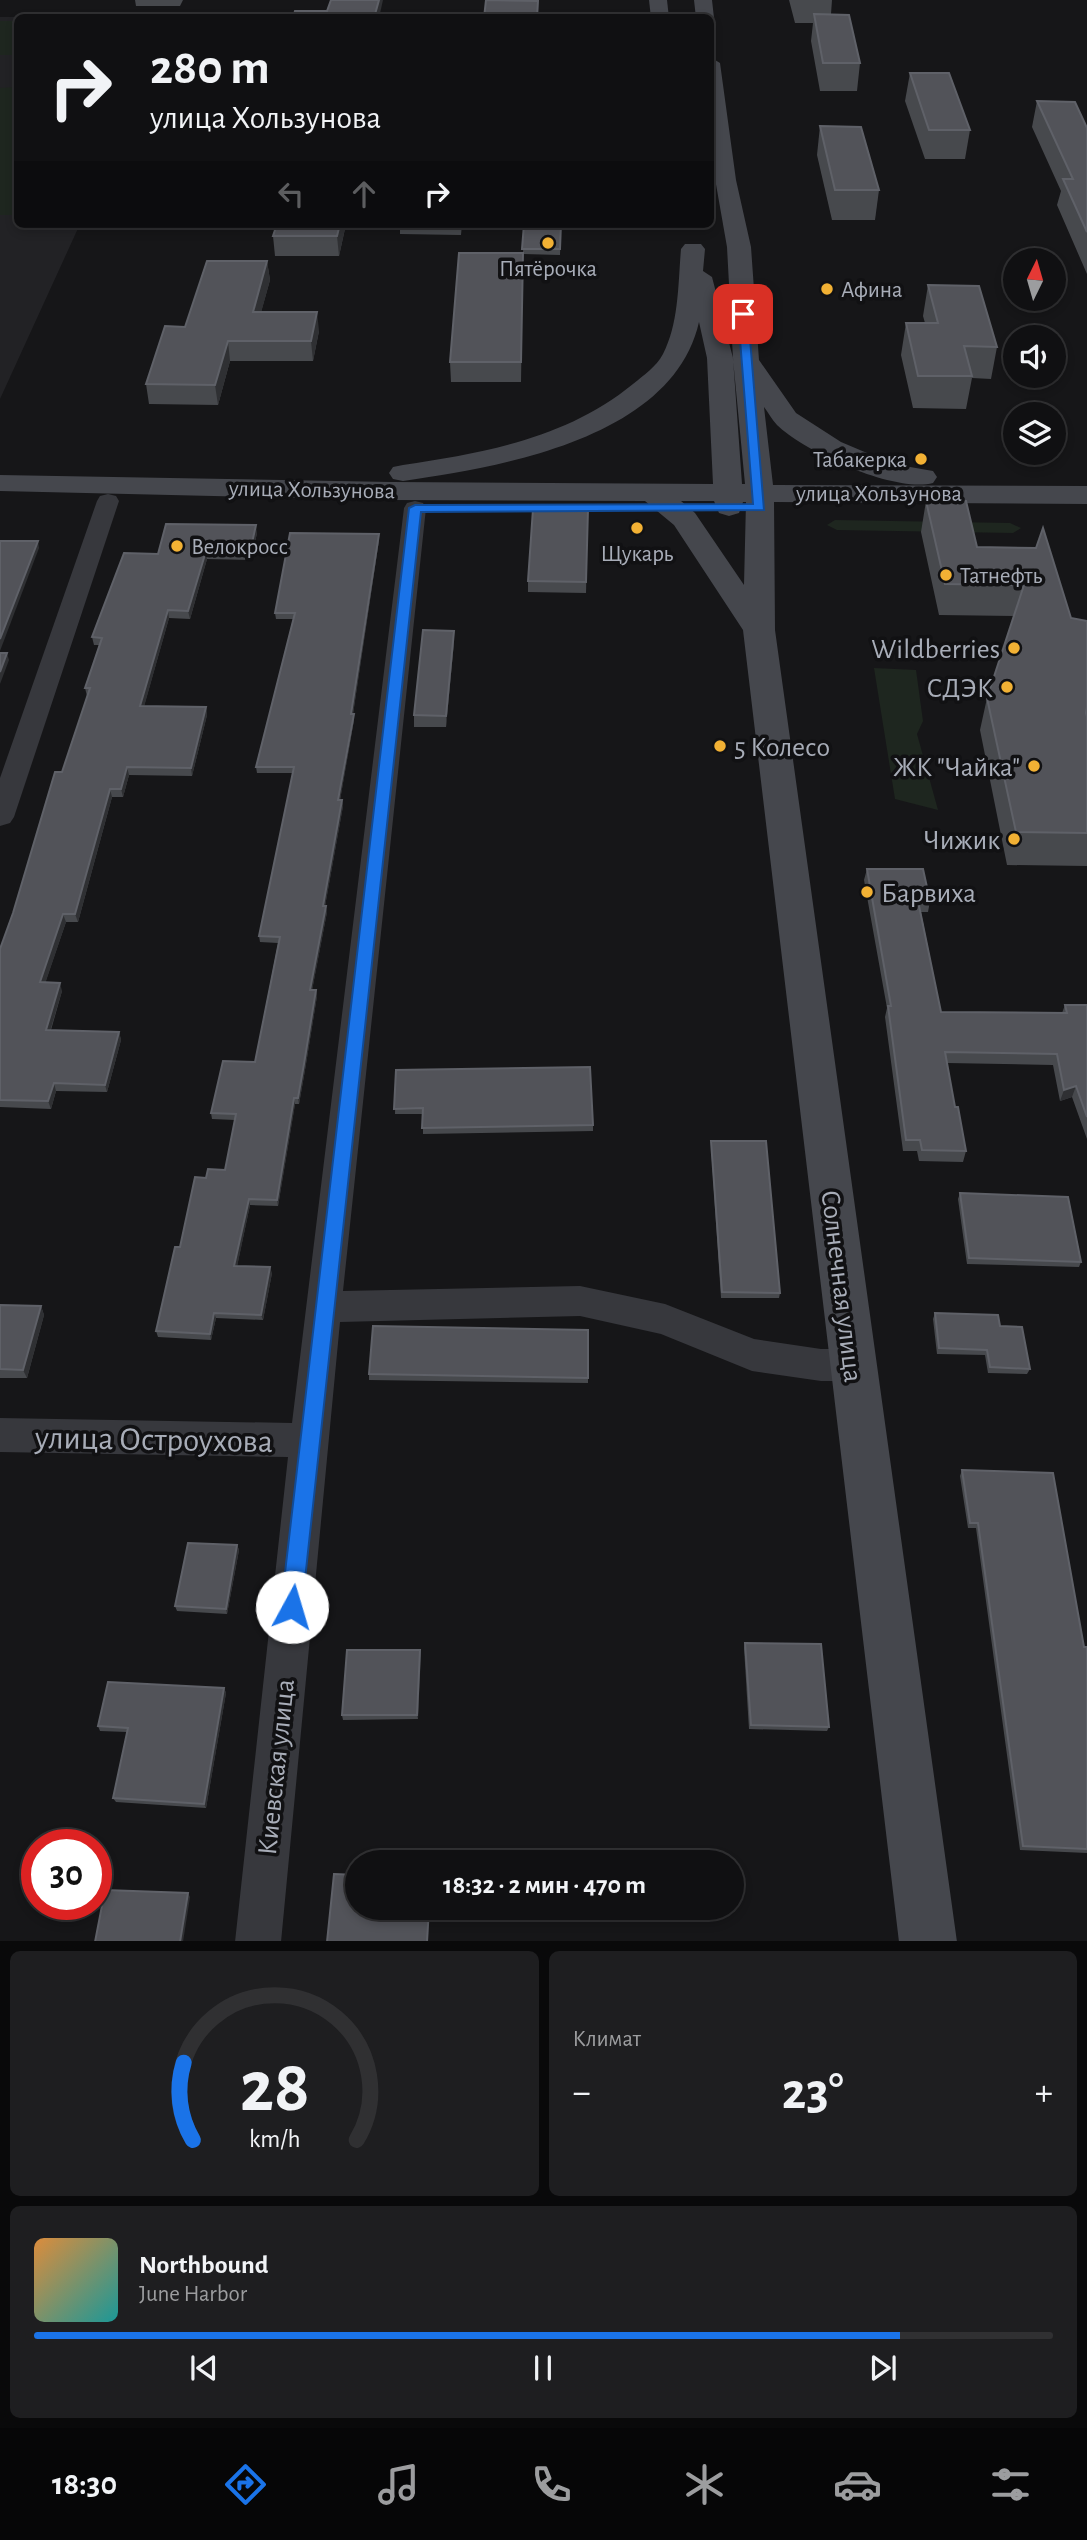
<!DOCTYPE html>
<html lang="ru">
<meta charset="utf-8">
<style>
:root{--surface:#101012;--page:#1e1e20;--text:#f1f3f6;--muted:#9c9d9f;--line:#303032;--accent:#1a73e8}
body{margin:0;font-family:"Alegreya Sans",sans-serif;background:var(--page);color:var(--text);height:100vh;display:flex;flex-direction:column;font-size:26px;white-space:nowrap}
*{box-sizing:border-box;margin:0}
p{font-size:23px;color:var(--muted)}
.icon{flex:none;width:38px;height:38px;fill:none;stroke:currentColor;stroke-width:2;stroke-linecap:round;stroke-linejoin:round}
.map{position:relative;height:1941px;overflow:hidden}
.panel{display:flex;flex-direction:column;gap:10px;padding:10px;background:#09090a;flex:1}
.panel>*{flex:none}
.guide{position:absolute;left:14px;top:14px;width:700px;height:214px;border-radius:10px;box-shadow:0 4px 10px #0003,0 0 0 2px var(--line);background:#101012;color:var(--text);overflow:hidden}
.needle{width:46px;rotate:5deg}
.buttons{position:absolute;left:1003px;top:248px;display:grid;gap:14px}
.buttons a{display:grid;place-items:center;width:63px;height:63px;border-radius:50%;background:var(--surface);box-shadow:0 4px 10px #0003,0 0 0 2px var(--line);font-size:35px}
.speed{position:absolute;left:21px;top:1829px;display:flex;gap:14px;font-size:35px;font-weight:700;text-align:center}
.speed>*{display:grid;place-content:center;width:91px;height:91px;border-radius:50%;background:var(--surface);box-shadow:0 4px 10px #0003,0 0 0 2px var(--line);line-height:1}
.speed .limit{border:10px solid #d22;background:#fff;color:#111}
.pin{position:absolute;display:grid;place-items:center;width:60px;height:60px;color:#fff;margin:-30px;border-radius:14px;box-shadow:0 4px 10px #0006}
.me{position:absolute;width:77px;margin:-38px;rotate:6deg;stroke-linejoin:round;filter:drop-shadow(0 0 5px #0008)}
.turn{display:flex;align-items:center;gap:24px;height:147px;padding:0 21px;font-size:32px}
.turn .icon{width:91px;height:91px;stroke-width:2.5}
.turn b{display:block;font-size:49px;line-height:60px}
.lanes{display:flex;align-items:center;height:66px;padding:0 21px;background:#0003;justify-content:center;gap:35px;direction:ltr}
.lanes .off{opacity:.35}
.big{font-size:52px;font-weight:700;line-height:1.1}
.panel .tile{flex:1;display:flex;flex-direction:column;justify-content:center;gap:10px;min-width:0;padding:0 24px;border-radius:10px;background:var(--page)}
.panel .dial{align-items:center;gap:0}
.dial svg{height:182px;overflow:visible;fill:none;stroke:var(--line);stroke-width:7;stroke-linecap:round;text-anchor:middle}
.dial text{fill:var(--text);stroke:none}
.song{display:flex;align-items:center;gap:21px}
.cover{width:84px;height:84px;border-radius:10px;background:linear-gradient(135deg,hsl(30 70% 55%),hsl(180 70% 35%))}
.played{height:7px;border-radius:4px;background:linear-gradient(90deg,var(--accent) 85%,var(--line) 85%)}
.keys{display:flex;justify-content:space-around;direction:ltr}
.heat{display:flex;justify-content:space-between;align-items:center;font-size:38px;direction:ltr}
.panel .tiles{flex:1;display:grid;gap:10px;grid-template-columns:1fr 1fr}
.tile:last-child{grid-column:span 2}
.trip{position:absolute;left:345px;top:1850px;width:399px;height:70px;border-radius:35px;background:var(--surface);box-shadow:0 4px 10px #0003,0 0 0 2px var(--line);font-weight:700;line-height:70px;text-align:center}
.menu{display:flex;height:112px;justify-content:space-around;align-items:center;background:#060607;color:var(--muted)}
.menu .icon{width:49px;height:49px}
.menu .active{color:var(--accent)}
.menu b{font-size:32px;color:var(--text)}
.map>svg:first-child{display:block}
</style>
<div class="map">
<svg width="1087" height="1942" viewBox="0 0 1087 1942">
<rect width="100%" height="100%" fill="#161618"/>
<path fill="#222225" d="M0 17H161L18 18V224H80L0 399Z"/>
<g fill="#1e261f">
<rect x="0" y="21" width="17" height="34"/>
<path d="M17 87V215H0V88Z"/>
<path d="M835 520 1010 523 1021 528 1013 533 837 530 827 525Z"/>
<path d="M874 668 916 670 923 721 917 734 938 810 895 799Z"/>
</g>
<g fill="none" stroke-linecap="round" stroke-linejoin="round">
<g fill="#37383d" fill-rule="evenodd">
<path d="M108 494 116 496 119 501 14 817 10 823 0 826V778L97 501 100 496Z"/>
<path d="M415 501 423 503 426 508 343 1291 580 1286 665 1304 754 1339 821 1349H853L866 1354 871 1365 866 1376 853 1381H821L752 1371 661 1334 580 1316 340 1322 281 1942H235L288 1457 0 1452V1418L292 1423 404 508 407 503Z"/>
</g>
<g fill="#45474d" fill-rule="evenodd">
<path d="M649 0H667L669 18H651Z"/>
<path d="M694 0H712L714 18 712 22 710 18H696Z"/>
<path d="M710 57 720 63 736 180 751 247 759 360 796 413 841 442 893 464 933 471 937 477 933 483C894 493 805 452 777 425 772 420 768 412 764 407L773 485 1087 486V504L774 502 775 630 957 1942H899L743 630 674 525 645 501 391 500 0 491V475L391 482 713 484 707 358 699 322C673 438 502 467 403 481L393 479 389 473 393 467 403 465C485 453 567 438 633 384 644 375 656 367 663 354 679 323 678 284 681 249L685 244H701L705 249 703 271 712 277 733 358 742 484H745L733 359 727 247 710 150ZM681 501H714L719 513 729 516 739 513 743 502H746L744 585 695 513Z"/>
</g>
</g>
<g fill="#47494d">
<path d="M135 0H183L180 6H136Z"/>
<path d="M789 0H832L831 14 860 63 857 91H820L811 41 813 23H795Z"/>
<path d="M910 73 970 130 965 159H925L905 101Z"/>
<path d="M1037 101 1087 128V274L1057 205 1061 191 1032 127Z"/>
<path d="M820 126 879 190 875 220H832L817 155Z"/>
<path d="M346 224 339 256H275L273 236Z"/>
<path d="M400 224H462L461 235 400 234Z"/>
<path d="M524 224H561L560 255 523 254 521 382H451L450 362 523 253Z"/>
<path d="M267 261 270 280 261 312 319 331 313 361H230L218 405 149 404 146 384 185 327Z"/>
<path d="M928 285 997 347 991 379 972 378 966 409 913 408 901 355 906 323H925L923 316Z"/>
<path d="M926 501 977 547 1036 548 1087 717V866L1007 865 980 730 987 698 1014 616 939 615 921 532Z"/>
<path d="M588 509 586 593 528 592V581Z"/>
<path d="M257 533 251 560 207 559 190 619 169 618 144 706 206 707 207 715 192 776 129 775 123 797H112L78 922H66L45 983 62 991 51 1030 119 1032 121 1040 107 1092 56 1091 51 1109 0 1107V949L62 772 87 696 85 688 99 645H94L92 637 158 554Z"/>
<path d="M379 540 353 714 354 720 340 800H342L343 806 325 906 327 912 312 990H316L317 996 305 1070 299 1104H295L278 1206 250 1205 237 1266 272 1273 263 1320 216 1318 211 1340 158 1337 156 1331 180 1247 206 1178 225 1170 235 1120 212 1119 211 1113 255 1062 278 943 260 942 259 936 293 773H257L256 767 293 619H276L275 613Z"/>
<path d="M454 642 446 727H414V715Z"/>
<path d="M867 869 930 901 928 912H921L941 1012 1062 1013 1065 1005H1087V1139L1072 1097 1060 1101 1053 1065 947 1063 955 1107 966 1151 963 1162 919 1161 917 1151H903L885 1017 887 1008 864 880Z"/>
<path d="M396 1070 593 1125V1131L423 1134V1114H395Z"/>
<path d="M711 1141 780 1293 779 1298H721L711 1147Z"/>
<path d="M960 1193 1081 1262 1079 1267 967 1264 958 1199Z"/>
<path d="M0 1305 41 1306 44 1315 27 1378H0Z"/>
<path d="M935 1313 1000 1326 1030 1369 1027 1374 988 1373 985 1355 937 1354 933 1319Z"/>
<path d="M369 1374 588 1378V1383L369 1380Z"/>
<path d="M962 1470 1084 1647H1087V1853L1020 1850 976 1528H968L960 1476Z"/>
<path d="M237 1545 239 1550 227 1614 177 1611 175 1606Z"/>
<path d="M745 1643 829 1727 827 1731 749 1729 744 1648Z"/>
<path d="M420 1650 418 1719 343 1720 342 1715Z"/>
<path d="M224 1688 226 1693 206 1808 116 1802 113 1798 127 1732 100 1731 98 1726Z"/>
</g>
<g fill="#2f3033">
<path d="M379 0H383L379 18H374Z"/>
<path d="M340 224H346L339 256 337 236Z"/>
<path d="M267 261 270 280 256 331 253 312Z"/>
<path d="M317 312 319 331 313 361 311 341Z"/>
<path d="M228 341 230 361 218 405 215 385Z"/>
<path d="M256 525 257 533 251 560 250 552Z"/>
<path d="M379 534V540L352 720 351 714Z"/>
<path d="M38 541 39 548 0 651V639Z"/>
<path d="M206 551 207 559 190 619 188 611Z"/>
<path d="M168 610 169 618 142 714 140 706Z"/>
<path d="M454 631V642L446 727V716Z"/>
<path d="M7 653 9 660 0 684V672Z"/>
<path d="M206 707 207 715 192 776 191 768Z"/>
<path d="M354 714V720L339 806 338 800Z"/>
<path d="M127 767 129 775 123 797 121 789Z"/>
<path d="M110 789 112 797 78 922 75 914Z"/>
<path d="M342 800 343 806 324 912 323 906Z"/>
<path d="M326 906 327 912 311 996 310 990Z"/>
<path d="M63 914 66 922 43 990 40 982Z"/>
<path d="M60 983 62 991 48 1038 46 1030Z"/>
<path d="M316 990 317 996 305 1070 299 1104 298 1098Z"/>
<path d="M119 1032 121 1040 107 1092 105 1085Z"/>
<path d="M54 1083 56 1091 51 1109 48 1101Z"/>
<path d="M1076 1086 1072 1097 1060 1101 1064 1090Z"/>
<path d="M294 1098 295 1104 278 1206 277 1200Z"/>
<path d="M249 1199 250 1205 236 1272 234 1266Z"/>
<path d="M270 1267 272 1273 263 1320 261 1315Z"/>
<path d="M41 1306 44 1315 27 1378 23 1370Z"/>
<path d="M214 1313 216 1318 211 1340 210 1334Z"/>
<path d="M237 1545 239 1550 227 1614 226 1609Z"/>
<path d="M420 1650 421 1654 418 1719 417 1715Z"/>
<path d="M224 1688 226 1693 206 1808 204 1804Z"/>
<path d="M188 1893 190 1897 183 1942H180Z"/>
</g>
<g fill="#525359" stroke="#5f6168" stroke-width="2">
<path d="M331 0H379L374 18H293L295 11H327Z"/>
<path d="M486 0 538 1 537 18H484Z"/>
<path d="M814 14 849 15 860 63H823Z"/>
<path d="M910 73H949L970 130H929Z"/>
<path d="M1037 101 1075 102 1087 128V232L1063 179H1073Z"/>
<path d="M820 126 861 127 879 190H835Z"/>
<path d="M277 224H340L337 236H273Z"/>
<path d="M524 224H561L560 249H522Z"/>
<path d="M459 253H523L521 362H450Z"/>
<path d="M207 261H267L253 312H317L311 341H228L215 385 146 384 165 326 185 327Z"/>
<path d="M928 285 979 286 997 347 964 346 972 376H918L906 323H938Z"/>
<path d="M926 501H966L977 547 1036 548 1043 528 1071 618 1087 621V707L1086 713 1087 717V833L1016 832 987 698 1024 585 945 584Z"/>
<path d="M533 509H588L586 582 528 581Z"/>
<path d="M166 524 256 525 250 552 206 551 188 611 168 610 140 706 206 707 191 768 127 767 121 789H110L75 914H63L40 982 60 983 46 1030 119 1032 105 1085 54 1083 48 1101 0 1100V949L13 913 55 772H62L90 688H85L102 638 92 637 124 553 158 554Z"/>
<path d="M290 533 379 534 351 714H354L338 800H342L323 906H326L310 990H316L304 1064 298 1098H294L277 1200 249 1199 234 1266 270 1267 261 1315 214 1313 210 1334 156 1331 175 1247H180L195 1177 206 1178 208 1169 225 1170 236 1114 211 1113 223 1061 255 1062 280 937 259 936 294 767H256L295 613H275Z"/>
<path d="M0 541H38L0 639Z"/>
<path d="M423 630 454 631 446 716 414 715Z"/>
<path d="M0 653H7L0 672Z"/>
<path d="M867 869H923L930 901H918L941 1012 1067 1013 1065 1005H1087V1117L1076 1086 1064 1090 1057 1054 945 1052 955 1107H958L966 1151 922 1150 920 1140H906L888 1006H891Z"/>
<path d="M590 1067 593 1125 422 1128 423 1108 394 1109 396 1070Z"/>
<path d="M711 1141H766L780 1293 722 1292Z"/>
<path d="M960 1193 1068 1197 1081 1262 969 1258Z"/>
<path d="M0 1305 41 1306 23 1370 0 1369Z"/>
<path d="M935 1313 998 1315 1000 1326 1022 1327 1030 1369 990 1367 987 1350 939 1348Z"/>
<path d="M373 1326 588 1330V1378L369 1374Z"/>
<path d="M962 1470 1053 1473 1084 1647H1087V1849L1023 1846 978 1523H970Z"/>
<path d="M188 1543 237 1545 226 1609 175 1606Z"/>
<path d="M745 1643 821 1644 829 1727 751 1725Z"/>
<path d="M347 1650H420L417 1715H342Z"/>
<path d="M108 1682 224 1688 204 1804 113 1798 128 1728 98 1726Z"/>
<path d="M334 1874 357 1875V1908H429L427 1942H327Z"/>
<path d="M105 1890 188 1893 180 1942H95Z"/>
</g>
<path fill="#1a73e8" stroke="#114b97" stroke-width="2" d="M743 311 748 314 764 510 421 512 302 1607 299 1615 292 1618 284 1615 281 1607 409 508 415 505 753 504 738 314Z"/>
<g fill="#f2b134" stroke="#111113" stroke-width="2.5">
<circle cx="548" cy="243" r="7"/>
<circle cx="827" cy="289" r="7"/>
<circle cx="921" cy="459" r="7"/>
<circle cx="637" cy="528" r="7"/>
<circle cx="177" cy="546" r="7"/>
<circle cx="946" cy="575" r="7"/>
<circle cx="1014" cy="648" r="7"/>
<circle cx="1007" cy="687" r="7"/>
<circle cx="720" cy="746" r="7"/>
<circle cx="1034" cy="766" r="7"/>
<circle cx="1014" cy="839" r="7"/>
<circle cx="867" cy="892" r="7"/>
</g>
<g text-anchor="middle" stroke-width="7" stroke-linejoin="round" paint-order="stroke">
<g font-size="23" fill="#a8adb8" stroke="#111113" text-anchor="start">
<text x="548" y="276" text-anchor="middle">Пятёрочка</text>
<text x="841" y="297">Афина</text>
<text x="907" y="467" text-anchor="end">Табакерка</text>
<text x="191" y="554">Велокросс</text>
<text x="637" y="561" text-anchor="middle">Щукарь</text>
<text x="960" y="583">Татнефть</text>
</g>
<g font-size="23" fill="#a8adb8" stroke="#111113">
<text transform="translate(312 489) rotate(1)" y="8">улица Хользунова</text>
<text x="879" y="501">улица Хользунова</text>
</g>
<g font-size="28" fill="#a8adb8" stroke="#111113" text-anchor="end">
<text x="1000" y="658">Wildberries</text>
<text x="993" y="697">СДЭК</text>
<text x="734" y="756" text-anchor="start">5 Колесо</text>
<text x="1020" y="776">ЖК "Чайка"</text>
<text x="1000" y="849">Чижик</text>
<text x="881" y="902" text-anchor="start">Барвиха</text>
</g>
<g font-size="28" fill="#a8adb8" stroke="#111113">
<text transform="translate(843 1286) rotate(83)" y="10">Солнечная улица</text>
<text transform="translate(275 1767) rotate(-84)" y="10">Киевская улица</text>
</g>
<g font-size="33" fill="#a8adb8" stroke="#111113">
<text transform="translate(154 1438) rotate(1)" y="12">улица Остроухова</text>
</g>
</g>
</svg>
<div class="buttons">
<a><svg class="needle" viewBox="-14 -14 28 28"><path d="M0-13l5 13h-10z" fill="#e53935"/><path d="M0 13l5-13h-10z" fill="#9c9d9f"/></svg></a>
<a><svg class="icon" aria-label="sound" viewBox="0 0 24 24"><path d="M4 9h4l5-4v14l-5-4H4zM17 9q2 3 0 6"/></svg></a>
<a><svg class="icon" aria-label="layers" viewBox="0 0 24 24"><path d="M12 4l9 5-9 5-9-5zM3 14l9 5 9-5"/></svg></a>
</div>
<div class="speed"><div class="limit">30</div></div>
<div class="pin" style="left:743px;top:314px;background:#d93025"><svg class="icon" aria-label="arrive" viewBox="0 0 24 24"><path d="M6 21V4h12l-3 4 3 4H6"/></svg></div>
<svg class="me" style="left:292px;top:1607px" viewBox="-20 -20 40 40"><circle r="19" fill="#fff"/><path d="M0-13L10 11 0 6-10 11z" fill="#1a73e8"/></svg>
<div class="trip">18:32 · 2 мин · 470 m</div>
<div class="guide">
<div class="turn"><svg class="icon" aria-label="right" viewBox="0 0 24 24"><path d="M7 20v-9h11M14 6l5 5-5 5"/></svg><div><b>280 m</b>улица Хользунова</div></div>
<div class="lanes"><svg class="icon off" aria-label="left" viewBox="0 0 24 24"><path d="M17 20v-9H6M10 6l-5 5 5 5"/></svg><svg class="icon off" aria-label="ahead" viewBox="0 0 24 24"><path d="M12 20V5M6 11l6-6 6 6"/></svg><svg class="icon" aria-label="right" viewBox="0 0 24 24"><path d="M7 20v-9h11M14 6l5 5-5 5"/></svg></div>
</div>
</div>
<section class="panel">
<div class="tiles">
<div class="tile dial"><svg viewBox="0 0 100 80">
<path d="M14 69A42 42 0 1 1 86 69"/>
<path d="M14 69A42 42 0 0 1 10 35" stroke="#1a73e8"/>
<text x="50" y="56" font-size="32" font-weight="700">28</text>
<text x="50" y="72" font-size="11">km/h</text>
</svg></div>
<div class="tile"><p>Климат</p>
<div class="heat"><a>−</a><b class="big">23°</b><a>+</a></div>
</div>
<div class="tile">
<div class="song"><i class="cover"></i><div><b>Northbound</b><p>June Harbor</p></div></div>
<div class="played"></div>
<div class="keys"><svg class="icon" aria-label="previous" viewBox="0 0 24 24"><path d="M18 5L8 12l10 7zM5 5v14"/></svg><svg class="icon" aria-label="pause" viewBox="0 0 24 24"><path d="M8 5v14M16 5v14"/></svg><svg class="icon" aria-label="next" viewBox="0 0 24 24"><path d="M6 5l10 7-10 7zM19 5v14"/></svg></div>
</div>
</div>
</section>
<nav class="menu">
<b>18:30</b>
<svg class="icon active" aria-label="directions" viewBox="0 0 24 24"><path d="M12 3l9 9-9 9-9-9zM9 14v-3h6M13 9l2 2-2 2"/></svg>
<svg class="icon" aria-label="music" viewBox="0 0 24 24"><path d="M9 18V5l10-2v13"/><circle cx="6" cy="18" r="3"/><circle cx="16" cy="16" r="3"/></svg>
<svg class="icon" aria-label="phone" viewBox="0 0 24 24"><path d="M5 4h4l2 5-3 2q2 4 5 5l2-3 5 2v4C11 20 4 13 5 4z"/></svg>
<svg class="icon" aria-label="climate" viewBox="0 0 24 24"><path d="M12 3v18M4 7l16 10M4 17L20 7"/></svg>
<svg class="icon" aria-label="car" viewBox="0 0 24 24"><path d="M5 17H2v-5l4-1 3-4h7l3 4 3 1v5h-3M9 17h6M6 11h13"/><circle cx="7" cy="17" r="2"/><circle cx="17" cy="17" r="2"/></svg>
<svg class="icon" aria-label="filters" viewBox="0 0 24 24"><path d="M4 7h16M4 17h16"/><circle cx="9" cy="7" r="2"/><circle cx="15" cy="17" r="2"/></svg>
</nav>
